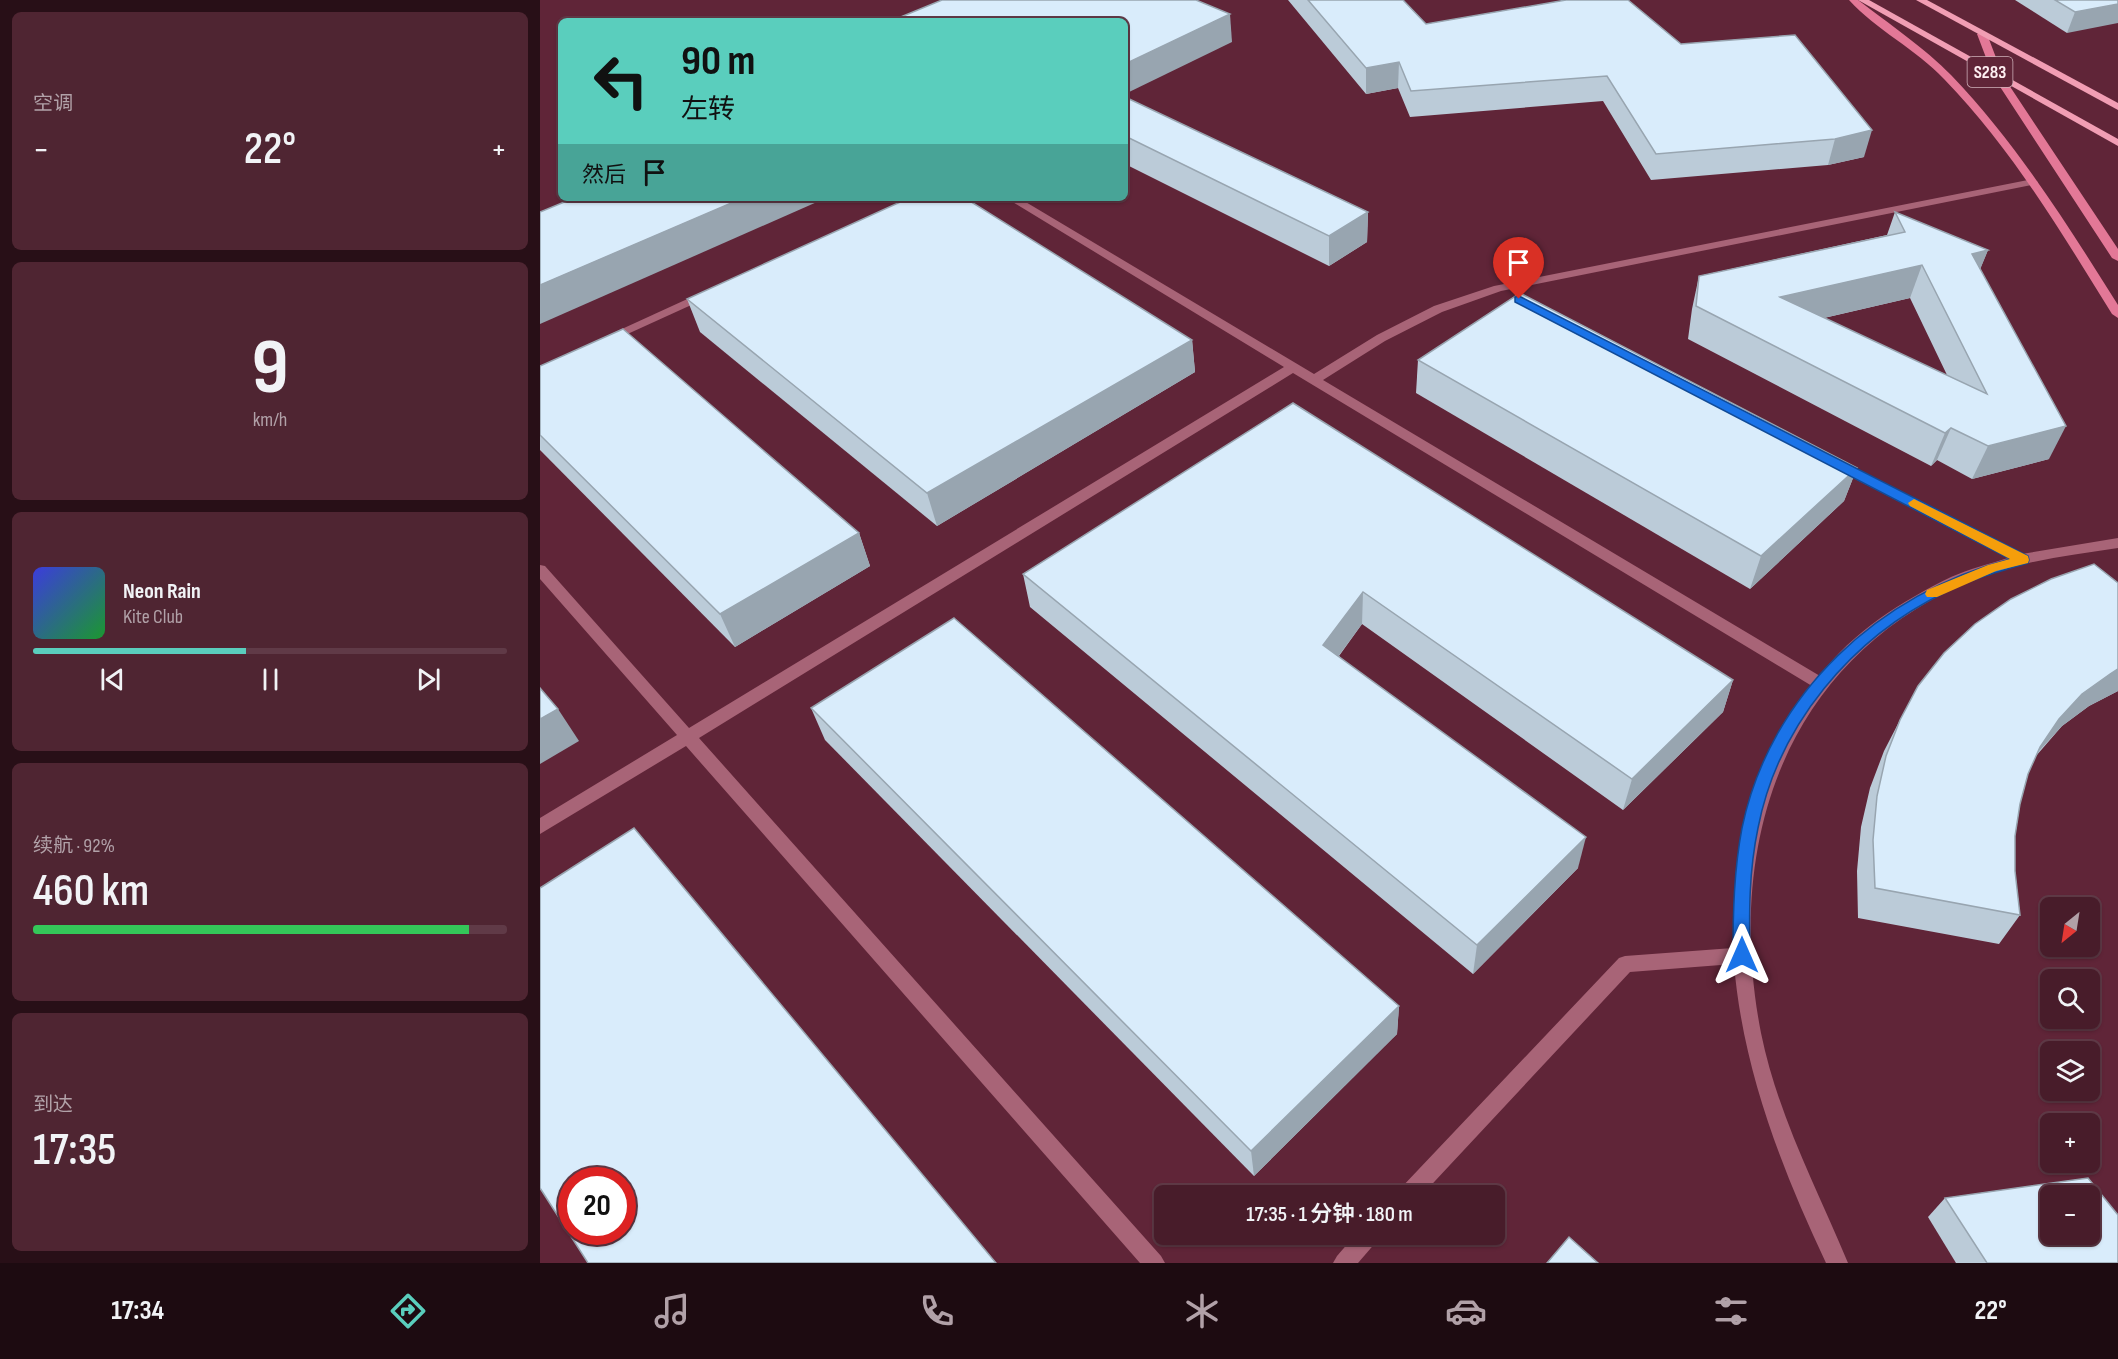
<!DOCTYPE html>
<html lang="zh">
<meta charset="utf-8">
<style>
:root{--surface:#481c2a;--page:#4f2532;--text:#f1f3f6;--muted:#b1a1a8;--line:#603a47;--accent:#5acebd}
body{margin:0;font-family:"Sofia Sans Condensed","Noto Sans SC",sans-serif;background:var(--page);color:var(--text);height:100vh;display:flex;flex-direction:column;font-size:22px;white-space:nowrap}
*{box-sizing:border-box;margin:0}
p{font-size:20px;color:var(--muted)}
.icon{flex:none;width:33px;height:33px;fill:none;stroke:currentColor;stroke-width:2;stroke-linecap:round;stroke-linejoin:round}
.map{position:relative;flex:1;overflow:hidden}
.sheet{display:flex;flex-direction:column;gap:12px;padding:12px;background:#280f17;width:540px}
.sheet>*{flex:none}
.top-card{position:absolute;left:18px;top:18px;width:570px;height:183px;border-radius:9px;box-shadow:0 2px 4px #0004,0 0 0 2px var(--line);background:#5acebd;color:#111;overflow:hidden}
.needle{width:39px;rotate:210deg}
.tools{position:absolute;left:1500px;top:897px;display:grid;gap:12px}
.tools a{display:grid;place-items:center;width:60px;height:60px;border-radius:9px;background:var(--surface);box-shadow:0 2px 4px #0004,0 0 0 2px var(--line);font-size:30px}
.speed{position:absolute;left:18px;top:1167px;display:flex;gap:12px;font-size:30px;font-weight:700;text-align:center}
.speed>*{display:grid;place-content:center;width:78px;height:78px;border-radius:50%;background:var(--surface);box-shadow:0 2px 4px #0004,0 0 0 2px var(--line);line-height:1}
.speed .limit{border:9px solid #d22;background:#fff;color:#111}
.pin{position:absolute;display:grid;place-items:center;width:51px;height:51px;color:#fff;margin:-62px -26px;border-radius:50% 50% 50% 0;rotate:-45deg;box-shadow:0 0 6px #0007}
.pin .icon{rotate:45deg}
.me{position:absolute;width:66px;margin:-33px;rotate:0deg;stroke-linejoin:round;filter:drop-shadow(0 0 4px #0008)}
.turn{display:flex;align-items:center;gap:21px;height:126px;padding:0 24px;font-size:27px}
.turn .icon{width:78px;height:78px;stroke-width:2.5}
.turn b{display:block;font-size:42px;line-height:51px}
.then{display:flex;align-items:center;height:57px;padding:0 24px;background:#0003;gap:12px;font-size:22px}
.big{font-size:45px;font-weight:600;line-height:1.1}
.sheet .card{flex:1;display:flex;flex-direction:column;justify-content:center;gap:9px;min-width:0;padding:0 21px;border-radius:9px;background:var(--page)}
.sheet .dial{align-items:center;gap:0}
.dial b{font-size:78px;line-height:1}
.song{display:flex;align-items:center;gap:18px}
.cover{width:72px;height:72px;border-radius:9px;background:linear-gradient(135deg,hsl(240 70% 55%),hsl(130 70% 35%))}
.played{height:6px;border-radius:3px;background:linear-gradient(90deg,var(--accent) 45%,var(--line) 45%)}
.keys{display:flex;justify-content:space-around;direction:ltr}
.heat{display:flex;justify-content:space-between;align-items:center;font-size:33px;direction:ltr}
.charge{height:9px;border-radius:4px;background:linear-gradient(90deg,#34c759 92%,var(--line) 0)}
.trip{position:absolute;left:614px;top:1185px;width:351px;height:60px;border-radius:9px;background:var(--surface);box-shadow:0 2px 4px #0004,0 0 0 2px var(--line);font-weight:600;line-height:60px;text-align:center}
.tabs{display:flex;height:96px;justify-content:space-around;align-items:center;background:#1d0b11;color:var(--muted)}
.tabs .icon{width:42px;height:42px}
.tabs .on{color:var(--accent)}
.tabs b{font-size:27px;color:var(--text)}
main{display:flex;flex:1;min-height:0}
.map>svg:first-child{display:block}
</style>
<main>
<section class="sheet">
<div class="card"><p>空调</p>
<div class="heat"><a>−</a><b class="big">22°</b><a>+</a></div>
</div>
<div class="card dial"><b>9</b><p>km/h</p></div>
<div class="card">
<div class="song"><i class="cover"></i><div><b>Neon Rain</b><p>Kite Club</p></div></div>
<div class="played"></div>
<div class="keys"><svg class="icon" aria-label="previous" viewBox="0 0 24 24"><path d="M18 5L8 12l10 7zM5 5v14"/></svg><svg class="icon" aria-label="pause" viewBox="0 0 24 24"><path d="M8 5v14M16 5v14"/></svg><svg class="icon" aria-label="next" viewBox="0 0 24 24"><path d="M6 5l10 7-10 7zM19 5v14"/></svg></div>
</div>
<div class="card"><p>续航 · 92%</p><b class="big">460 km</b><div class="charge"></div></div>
<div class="card"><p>到达</p><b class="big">17:35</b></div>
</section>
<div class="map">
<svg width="1578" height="1263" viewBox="0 0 1578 1263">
<rect width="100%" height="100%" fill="#602538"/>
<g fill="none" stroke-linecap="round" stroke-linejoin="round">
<g fill="#a86477" fill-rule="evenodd">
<path d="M1493 179 1498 182 1497 184 961 291 902 312 845 341 783 380 1280 676C1312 632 1362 601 1411 577 1429 569 1449 564 1468 558L1294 468 1292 465 1294 462H1304L1482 554 1578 538V548C1525 556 1472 562 1423 584 1241 666 1185 848 1221 1033 1238 1116 1276 1186 1308 1263H1286C1241 1167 1203 1070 1194 964L1090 972 881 1196H857L860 1189 1079 958 1085 956 1193 948 1196 868 1214 791 1247 718 1272 686 753 373 159 738 621 1256 625 1263H600L146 746 0 834V818L137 735 0 579V565L5 566 149 728 744 367 466 198H479L774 374 837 335 894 306 954 286Z"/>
<path d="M167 290 171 292V296L70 342 66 343 60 339Z"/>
<path d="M816 1234H840L837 1241 818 1263H793L797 1256Z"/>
</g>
<g fill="#e37897" fill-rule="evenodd">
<path d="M1309 0H1318C1348 23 1386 49 1411 75 1477 144 1527 224 1578 305V318L1572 314C1521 232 1472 149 1404 79 1376 49 1336 30 1309 0Z"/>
<path d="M1442 31 1447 34 1463 76 1578 249V261L1572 258 1453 76 1437 34Z"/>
</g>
<g fill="#f19eb4" fill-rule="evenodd">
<path d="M1318 0H1329L1578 139V146Z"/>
<path d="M1376 0H1387L1578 103V110Z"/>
</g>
</g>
<g fill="#bbcbd8" fill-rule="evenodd">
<path d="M748 0H863L886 24 1141 44 1255 35 1324 157 1288 165 1111 180 1063 101 870 117 858 88 826 94Z"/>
<path d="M1475 0H1578L1527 33Z"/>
<path d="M585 97 828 212 827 242 789 266 585 164Z"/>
<path d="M1355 212 1448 250 1440 269 1509 459 1432 479 1397 460 1391 466 1148 339 1152 309 1159 276 1347 235ZM1370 298 1407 375 1284 318Z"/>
<path d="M147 299 652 340 655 372 397 526 160 332Z"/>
<path d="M878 360 1317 468 1304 501 1210 589 876 393Z"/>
<path d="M0 366 319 533 330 566 195 647 0 450Z"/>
<path d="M753 403 1193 680 1183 712 1083 810 822 624 799 656 1038 868 933 974 490 607 483 574Z"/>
<path d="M1578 583V691L1549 706 1522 726 1496 756 1488 774 1480 804 1475 836V871L1480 915 1459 944 1318 918 1317 871 1321 827 1330 788 1344 751 1360 720Z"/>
<path d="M271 708 859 1006 857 1034 714 1176 285 740Z"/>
<path d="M1405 1198 1578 1263H1416L1388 1217Z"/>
</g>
<g fill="#98a5b0">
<path d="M1578 4V23L1527 33 1535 12Z"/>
<path d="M690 14 692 42 585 94V64Z"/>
<path d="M859 62 858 88 826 94V68Z"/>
<path d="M1332 130 1324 157 1288 165 1295 139Z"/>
<path d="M203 198H286L0 324V285Z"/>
<path d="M828 212 827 242 789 266V236Z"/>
<path d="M1448 250 1435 282 1432 254Z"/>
<path d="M1382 265 1370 298 1231 330 1240 297Z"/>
<path d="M652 340 655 372 397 526 387 493Z"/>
<path d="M1526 426 1509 459 1432 479 1448 446Z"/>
<path d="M1411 428 1397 460 1391 466 1405 433Z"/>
<path d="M1317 468 1304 501 1210 589 1221 556Z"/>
<path d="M319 533 330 566 195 647 180 614Z"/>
<path d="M823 592 822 624 783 677V645Z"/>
<path d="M1578 669V691L1549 706 1522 726 1499 751 1480 779 1500 747 1519 719 1542 694 1570 674Z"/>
<path d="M1193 680 1183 712 1083 810 1092 779Z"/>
<path d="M18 709 39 741 0 764V719Z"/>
<path d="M1046 837 1038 868 933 974 937 945Z"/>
<path d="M859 1006 857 1034 714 1176 711 1151Z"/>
</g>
<g fill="#d9ecfb" stroke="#98a5b0" stroke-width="1.5" fill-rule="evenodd">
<path d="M402 0H656L690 14 585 64V21H351Z"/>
<path d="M768 0H863L886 24 1026 0H1088L1141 44 1255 35 1332 130 1295 139 1116 154 1067 76 871 91 859 62 826 68Z"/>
<path d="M1515 0H1578V4L1535 12Z"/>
<path d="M585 97 828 212 789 236 585 136Z"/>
<path d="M34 198H203L0 285V212Z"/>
<path d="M369 198H425L652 340 387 493 147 299Z"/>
<path d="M1355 212 1448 250 1432 254 1526 426 1448 446 1411 428 1405 433 1156 306 1159 276 1365 232ZM1382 265 1447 394 1240 297Z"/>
<path d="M980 293 1317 468 1221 556 878 360Z"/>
<path d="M83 329 319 533 180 614 0 435V366Z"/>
<path d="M753 403 1193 680 1092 779 823 592 783 645 1046 837 937 945 483 574Z"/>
<path d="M1554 564 1578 583V669L1570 674 1542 694 1519 719 1500 747 1488 774 1480 804 1475 836V871L1480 915 1335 888 1333 840 1337 796 1346 756 1360 720 1378 686 1404 653 1435 624 1471 599 1511 579Z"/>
<path d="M414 618 859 1006 711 1151 271 708Z"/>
<path d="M0 688 18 709 0 719Z"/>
<path d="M94 828 456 1263H48L0 1188V888ZM32 1180H82V1232H32Z"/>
<path d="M1548 1178 1578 1215V1263H1447L1405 1198ZM1510 1196H1550V1234H1510Z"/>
<path d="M1029 1237 1058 1263H1007Z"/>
</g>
<path fill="#1a73e8" stroke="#114b97" stroke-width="1.5" d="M979 296 1488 556 1489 560 1488 563C1460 571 1432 579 1406 592 1312 637 1238 725 1218 828 1209 871 1209 912 1210 955L1207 960 1202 962 1196 960 1193 955C1193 912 1194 870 1202 828 1230 693 1340 593 1470 559L975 302V297Z"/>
<path fill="#f59e0b" d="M1374 499 1488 556 1489 560 1488 563 1456 571 1397 597H1387L1385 594 1387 590 1448 565 1470 559 1370 506 1368 503Z"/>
<g text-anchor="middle" stroke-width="6" stroke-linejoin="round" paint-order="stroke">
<rect fill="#602538" stroke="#cfb2ba" stroke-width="1.5" x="1427.5" y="57" width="45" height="30" rx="4.5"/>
<g font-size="18" font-weight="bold" fill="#feeff2">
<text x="1450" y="78">S283</text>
</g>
</g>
</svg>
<div class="tools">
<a><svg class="needle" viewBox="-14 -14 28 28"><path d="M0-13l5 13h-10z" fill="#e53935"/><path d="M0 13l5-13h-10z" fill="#b1a1a8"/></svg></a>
<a><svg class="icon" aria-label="search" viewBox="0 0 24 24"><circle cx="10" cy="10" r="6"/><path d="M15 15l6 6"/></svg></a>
<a><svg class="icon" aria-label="layers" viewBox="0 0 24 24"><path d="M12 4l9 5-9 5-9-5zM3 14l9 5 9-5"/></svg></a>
<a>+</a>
<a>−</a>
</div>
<div class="speed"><div class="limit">20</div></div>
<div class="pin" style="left:979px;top:299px;background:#d93025"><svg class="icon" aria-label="arrive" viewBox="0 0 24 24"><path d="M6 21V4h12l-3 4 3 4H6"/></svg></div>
<svg class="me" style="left:1202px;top:955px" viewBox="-20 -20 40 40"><path d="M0-17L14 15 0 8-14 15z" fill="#1a73e8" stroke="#fff" stroke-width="4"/></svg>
<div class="trip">17:35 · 1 分钟 · 180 m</div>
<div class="top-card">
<div class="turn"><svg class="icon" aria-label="left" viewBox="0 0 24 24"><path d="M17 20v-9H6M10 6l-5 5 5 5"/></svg><div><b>90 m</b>左转</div></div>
<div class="then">然后<svg class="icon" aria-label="arrive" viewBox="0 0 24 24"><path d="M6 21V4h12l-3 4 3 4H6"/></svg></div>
</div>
</div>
</main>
<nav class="tabs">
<b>17:34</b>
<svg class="icon on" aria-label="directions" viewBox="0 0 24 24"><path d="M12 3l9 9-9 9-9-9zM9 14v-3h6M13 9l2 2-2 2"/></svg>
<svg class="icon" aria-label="music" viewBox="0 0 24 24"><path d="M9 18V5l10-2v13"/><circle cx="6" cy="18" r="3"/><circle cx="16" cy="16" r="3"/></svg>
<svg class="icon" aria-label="phone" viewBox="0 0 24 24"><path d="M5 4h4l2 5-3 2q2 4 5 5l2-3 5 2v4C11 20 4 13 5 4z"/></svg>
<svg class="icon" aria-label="climate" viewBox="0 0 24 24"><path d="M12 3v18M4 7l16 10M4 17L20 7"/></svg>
<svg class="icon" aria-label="car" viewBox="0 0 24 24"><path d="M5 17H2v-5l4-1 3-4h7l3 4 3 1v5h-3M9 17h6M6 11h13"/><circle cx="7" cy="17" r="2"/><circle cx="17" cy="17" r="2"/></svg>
<svg class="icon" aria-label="filters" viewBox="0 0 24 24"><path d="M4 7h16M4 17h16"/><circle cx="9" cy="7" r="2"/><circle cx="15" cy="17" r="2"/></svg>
<b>22°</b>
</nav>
